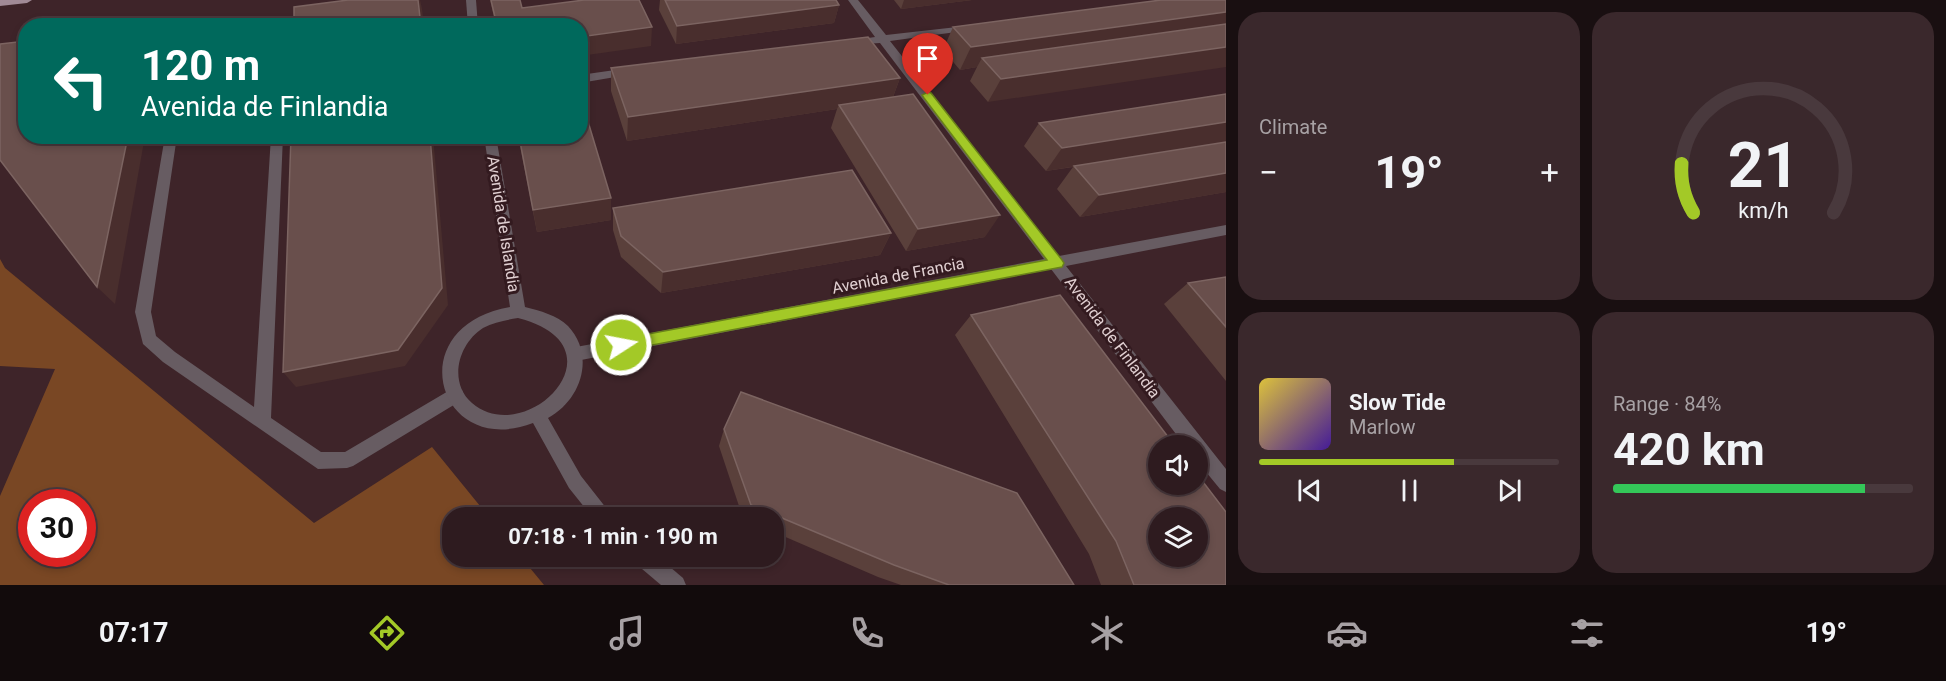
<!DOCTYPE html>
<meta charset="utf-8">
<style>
:root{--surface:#2e1b1f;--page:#3a282c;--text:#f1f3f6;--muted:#a7a1a4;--line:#49393d;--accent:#a3c927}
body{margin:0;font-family:Roboto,sans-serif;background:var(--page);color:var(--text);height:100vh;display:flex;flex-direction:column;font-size:22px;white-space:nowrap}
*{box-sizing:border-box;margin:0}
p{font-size:20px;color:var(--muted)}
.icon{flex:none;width:33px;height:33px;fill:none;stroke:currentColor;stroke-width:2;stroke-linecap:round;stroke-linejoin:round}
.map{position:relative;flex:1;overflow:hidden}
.details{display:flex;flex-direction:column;gap:12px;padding:12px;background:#190f11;width:720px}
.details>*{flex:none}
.top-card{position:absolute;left:18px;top:18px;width:570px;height:126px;border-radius:24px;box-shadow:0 3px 9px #0003,0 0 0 2px var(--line);background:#00695c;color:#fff;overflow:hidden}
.buttons{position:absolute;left:1148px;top:435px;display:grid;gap:12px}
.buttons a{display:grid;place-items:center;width:60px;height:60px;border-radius:50%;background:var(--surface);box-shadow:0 3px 9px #0003,0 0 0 2px var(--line);font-size:30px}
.speed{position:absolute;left:18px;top:489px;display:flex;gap:12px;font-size:30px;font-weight:700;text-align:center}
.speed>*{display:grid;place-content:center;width:78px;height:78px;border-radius:50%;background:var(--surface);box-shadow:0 3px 9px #0003,0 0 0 2px var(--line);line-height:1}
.speed .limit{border:9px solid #d22;background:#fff;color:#111}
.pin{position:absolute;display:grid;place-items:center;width:51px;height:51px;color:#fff;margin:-62px -26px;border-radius:50% 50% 50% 0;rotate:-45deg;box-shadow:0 0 6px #0007}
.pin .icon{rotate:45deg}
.me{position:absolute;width:66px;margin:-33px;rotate:79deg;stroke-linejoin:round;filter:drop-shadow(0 0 4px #0008)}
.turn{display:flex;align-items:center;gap:21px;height:126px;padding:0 24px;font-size:27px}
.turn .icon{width:78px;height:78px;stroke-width:2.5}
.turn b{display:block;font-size:42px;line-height:51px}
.big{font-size:45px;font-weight:700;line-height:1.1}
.details .widget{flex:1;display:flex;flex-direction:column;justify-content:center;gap:9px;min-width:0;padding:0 21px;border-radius:24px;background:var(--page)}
.details .dial{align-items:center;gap:0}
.dial svg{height:156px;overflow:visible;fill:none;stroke:var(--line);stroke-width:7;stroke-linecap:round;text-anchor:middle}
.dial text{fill:var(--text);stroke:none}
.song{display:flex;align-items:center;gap:18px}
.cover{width:72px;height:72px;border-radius:9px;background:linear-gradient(135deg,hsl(50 70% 55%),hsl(260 70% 35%))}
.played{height:6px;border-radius:3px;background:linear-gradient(90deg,var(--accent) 65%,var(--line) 65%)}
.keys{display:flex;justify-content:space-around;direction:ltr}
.heat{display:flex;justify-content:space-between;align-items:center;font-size:33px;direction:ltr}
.charge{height:9px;border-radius:4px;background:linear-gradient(90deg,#34c759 84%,var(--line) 0)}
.details .tiles{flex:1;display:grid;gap:12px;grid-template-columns:repeat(2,1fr)}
.trip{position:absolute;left:442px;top:507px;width:342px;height:60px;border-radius:24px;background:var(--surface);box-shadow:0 3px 9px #0003,0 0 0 2px var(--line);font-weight:700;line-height:60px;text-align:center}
.tab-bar{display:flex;height:96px;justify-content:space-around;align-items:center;background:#120b0c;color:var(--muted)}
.tab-bar .icon{width:42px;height:42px}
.tab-bar .current{color:var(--accent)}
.tab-bar b{font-size:27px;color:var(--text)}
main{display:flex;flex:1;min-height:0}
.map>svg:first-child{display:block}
</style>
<main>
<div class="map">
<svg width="1226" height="585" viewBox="0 0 1226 585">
<rect width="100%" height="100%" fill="#3e2429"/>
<path fill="#794724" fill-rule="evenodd" d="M0 259 5 268 314 523 432 447 489 517 453 518V556L521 557 544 585H0V496L55 369 0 366ZM32 502H82V554H32Z"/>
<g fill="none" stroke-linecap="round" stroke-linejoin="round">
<path fill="#675c62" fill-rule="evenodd" d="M165 136H177L151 312 156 336 175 352 254 407 271 136H283L271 418 321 452H345L450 390 456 388 462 390 464 395 462 400 353 466 347 468 318 469 163 362 143 344 135 312Z"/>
<g fill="#675c62" fill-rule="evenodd">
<path d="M848 0H858L886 35 975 25V29L971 30 890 41 1059 256 1226 225V235L1066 266 1226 469V492L1220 489 1197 461V446H1185L1051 269 576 361 570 359 568 354 570 349 576 347 1044 259 880 43 848 45V41L875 37Z"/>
<path d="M629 68 635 72 633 74 580 83V75Z"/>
</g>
<g fill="#675c62" fill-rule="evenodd">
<path d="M466 0H476L478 26H468Z"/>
<path d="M484 136H496L525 307C540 311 557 315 568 326 596 356 581 400 548 418L581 476 614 518H593L569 488 533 423C437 460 399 326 510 307ZM518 318C628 346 527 450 472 403 448 382 458 344 483 328 494 322 506 320 518 318Z"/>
<path d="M633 556H657L683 578 686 585H661L635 563Z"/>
</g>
<path fill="#a18a96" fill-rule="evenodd" d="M0 0H32L27 3 0 6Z"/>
</g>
<g fill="#5a403b">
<path d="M490 0H520L522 8 651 46 580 26H496Z"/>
<path d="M660 0H836L839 5 834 23 676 44 659 10Z"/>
<path d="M894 0H972L901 9Z"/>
<path d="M1161 0 988 102 970 81 977 67 960 70 943 50 953 27Z"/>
<path d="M611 68 900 78 893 97 985 237 906 251 831 128 837 109 627 141 611 91Z"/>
<path d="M1226 94V192L1080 217 1057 189 1073 167 1046 171 1024 146 1039 123Z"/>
<path d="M518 136H580L611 198V220L537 232Z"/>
<path d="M613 208 891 233 880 255 661 293 621 257 613 230Z"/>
<path d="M1226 277V381L1164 304 1188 283Z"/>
<path d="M971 315 1226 585H1101L1089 554 955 335Z"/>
<path d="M724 429 1074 585H901L878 577 774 532V518H743L719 446Z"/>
</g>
<g fill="#492e2d">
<path d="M418 0H420L422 9 424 26H421Z"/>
<path d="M904 0H972L901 9Z"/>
<path d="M839 5 834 23 676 44 677 26Z"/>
<path d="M1226 12V32L982 58 977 67 960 70 971 47Z"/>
<path d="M652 27 651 46 580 56V37Z"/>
<path d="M1226 47V67L988 102 1001 79Z"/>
<path d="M900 78 891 102 839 105 837 109 627 141 628 117Z"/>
<path d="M1226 122V142L1046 171 1062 148Z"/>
<path d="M128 136H145L115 304 97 287Z"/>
<path d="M430 136H433L448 305 405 366 296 387 283 372Z"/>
<path d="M1226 173V192L1080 217 1099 195Z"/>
<path d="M611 198V220L537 232 533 210Z"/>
<path d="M1000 215 985 237 906 251 918 229Z"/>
<path d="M891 233 880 255 661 293 663 272Z"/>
</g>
<g fill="#694f4c" stroke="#7c6461" stroke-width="1.5" fill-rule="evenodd">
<path d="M348 0H418L421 26H294V7Z"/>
<path d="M491 0H520L522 8 584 0H639L652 27 580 37V26H497Z"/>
<path d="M665 0H836L839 5 677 26Z"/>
<path d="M1161 0H1226V12L971 47 953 27Z"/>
<path d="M1226 24V47L1001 79 982 58Z"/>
<path d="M868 37 900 78 628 117 611 68Z"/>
<path d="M26 41V136H128L97 287 0 160V44Z"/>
<path d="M913 94 1000 215 918 229 839 105Z"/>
<path d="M1226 94V122L1062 148 1039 123Z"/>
<path d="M580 95 611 198 533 210 519 136H580Z"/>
<path d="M291 136H430L442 288 398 350 283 372Z"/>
<path d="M1226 142V173L1099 195 1074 166Z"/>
<path d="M852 170 891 233 663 272 621 236 613 208Z"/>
<path d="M1226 277V327L1188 283Z"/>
<path d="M1060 295 1175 446H1158V484H1197V474L1226 512V585H1134L1116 541 971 315ZM1158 518H1197V556H1158Z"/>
<path d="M741 392 1017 493 1074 585H949L894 565 751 505 724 429Z"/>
</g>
<path fill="#a3c927" stroke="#6a8319" stroke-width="1.5" d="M928 92 931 93 1062 260 1064 263 1062 267 621 351 616 350 614 345 616 341 621 339 1047 260 924 98 922 95Z"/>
<g text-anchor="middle" stroke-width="6" stroke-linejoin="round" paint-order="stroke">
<g font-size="16" fill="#e1d0d2" stroke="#331a1f">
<text transform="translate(504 224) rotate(81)" y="6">Avenida de Islandia</text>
<text transform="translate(898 275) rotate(-11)" y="6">Avenida de Francia</text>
<text transform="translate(1113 337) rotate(53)" y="6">Avenida de Finlandia</text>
</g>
</g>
</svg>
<div class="buttons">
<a><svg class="icon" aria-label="sound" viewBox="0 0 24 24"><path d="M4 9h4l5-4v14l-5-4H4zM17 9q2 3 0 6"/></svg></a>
<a><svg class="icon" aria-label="layers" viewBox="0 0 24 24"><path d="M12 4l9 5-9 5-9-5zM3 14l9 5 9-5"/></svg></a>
</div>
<div class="speed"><div class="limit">30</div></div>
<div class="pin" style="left:928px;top:95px;background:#d93025"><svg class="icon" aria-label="arrive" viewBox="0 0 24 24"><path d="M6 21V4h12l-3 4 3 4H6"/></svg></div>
<svg class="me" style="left:621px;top:345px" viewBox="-20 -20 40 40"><circle r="17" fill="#a3c927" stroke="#fff" stroke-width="3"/><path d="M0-11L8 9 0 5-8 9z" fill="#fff"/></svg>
<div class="trip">07:18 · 1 min · 190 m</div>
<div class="top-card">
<div class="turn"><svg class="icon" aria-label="left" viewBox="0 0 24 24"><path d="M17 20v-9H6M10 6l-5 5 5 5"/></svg><div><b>120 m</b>Avenida de Finlandia</div></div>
</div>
</div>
<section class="details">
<div class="tiles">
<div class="widget"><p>Climate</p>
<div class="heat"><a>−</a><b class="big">19°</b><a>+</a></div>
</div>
<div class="widget dial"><svg viewBox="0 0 100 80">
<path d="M14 69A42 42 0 1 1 86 69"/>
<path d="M14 69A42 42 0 0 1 8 44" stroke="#a3c927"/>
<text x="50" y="56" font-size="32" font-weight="700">21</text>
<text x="50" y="72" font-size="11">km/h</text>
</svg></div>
<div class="widget">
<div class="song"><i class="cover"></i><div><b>Slow Tide</b><p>Marlow</p></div></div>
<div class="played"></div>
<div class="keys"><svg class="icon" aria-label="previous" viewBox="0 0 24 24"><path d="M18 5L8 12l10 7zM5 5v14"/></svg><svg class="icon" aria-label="pause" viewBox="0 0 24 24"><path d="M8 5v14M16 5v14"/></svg><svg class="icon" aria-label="next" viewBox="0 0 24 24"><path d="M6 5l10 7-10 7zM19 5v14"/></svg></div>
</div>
<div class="widget"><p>Range · 84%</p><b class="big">420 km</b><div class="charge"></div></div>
</div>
</section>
</main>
<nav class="tab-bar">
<b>07:17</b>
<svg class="icon current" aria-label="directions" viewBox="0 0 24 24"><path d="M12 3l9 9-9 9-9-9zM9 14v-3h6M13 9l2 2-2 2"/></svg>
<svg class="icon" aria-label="music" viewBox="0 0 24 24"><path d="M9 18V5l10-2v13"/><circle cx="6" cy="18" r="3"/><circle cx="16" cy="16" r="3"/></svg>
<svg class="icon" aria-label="phone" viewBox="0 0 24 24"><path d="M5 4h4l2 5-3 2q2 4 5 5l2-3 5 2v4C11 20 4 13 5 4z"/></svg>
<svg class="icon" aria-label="climate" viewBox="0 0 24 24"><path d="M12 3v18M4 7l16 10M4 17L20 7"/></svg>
<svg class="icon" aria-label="car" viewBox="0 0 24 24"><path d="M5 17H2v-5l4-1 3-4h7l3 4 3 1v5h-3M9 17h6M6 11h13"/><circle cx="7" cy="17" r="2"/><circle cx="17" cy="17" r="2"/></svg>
<svg class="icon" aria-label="filters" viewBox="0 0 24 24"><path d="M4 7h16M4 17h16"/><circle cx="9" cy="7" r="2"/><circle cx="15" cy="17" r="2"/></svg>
<b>19°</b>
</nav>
